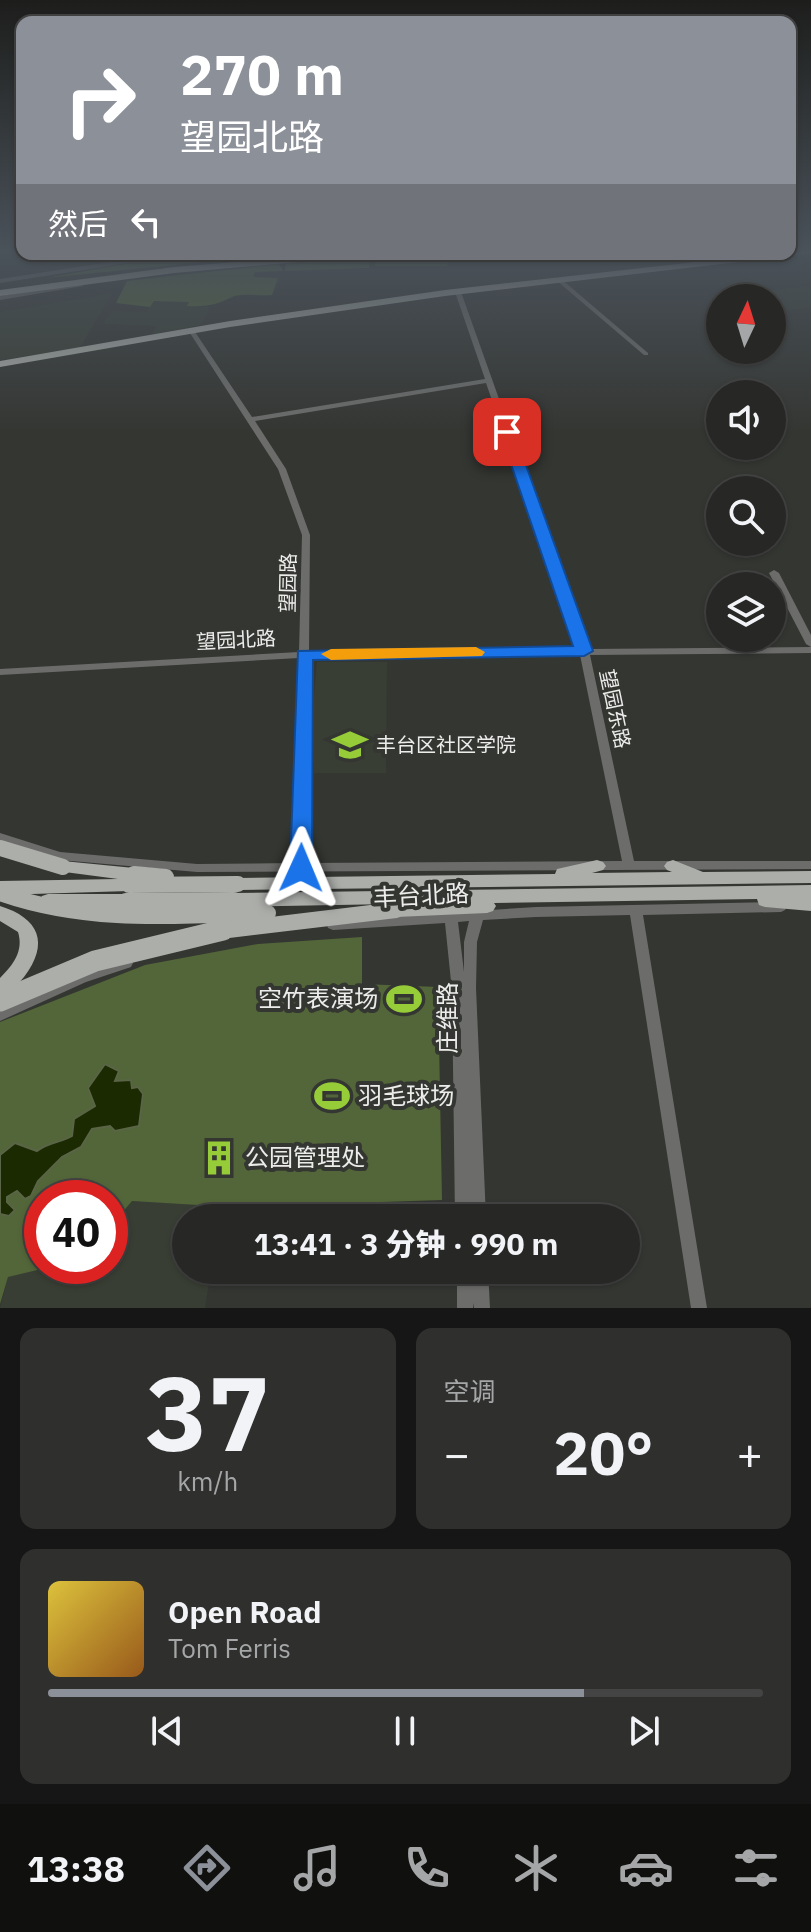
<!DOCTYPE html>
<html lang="zh">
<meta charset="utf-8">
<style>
:root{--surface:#272826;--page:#2f302e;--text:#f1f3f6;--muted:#a4a6a7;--line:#434443;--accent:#8c9099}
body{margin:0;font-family:"IBM Plex Sans","Noto Sans SC",sans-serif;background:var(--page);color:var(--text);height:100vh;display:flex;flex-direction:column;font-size:30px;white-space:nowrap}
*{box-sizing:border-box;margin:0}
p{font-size:26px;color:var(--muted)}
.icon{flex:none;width:44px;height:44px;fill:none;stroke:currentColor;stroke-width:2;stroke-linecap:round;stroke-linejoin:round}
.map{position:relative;height:1308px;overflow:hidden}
.panel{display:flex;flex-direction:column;gap:20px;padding:20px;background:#151615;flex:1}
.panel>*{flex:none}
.hud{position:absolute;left:16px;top:16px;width:780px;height:244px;border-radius:16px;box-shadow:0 2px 6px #0004,0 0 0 2px var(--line);background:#8c9099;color:#fff;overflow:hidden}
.needle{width:52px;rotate:4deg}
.controls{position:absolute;left:706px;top:284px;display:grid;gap:16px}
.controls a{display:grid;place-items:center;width:80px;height:80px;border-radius:50%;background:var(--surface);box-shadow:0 2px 6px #0004,0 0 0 2px var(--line);font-size:40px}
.speed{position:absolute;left:24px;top:1180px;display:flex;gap:16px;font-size:40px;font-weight:700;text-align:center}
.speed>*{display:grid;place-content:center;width:104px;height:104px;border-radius:50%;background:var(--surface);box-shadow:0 2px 6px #0004,0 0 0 2px var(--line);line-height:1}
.speed .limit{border:12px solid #d22;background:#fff;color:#111}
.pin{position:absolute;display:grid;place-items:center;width:68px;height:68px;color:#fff;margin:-34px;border-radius:16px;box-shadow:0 4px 12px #0006}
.me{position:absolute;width:88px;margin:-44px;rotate:1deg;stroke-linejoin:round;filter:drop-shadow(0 0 6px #0008)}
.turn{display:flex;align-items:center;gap:28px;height:168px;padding:0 32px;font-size:36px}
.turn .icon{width:104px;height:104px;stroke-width:2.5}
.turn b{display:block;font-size:56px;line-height:68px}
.then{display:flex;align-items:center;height:76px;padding:0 32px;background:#0003;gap:16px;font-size:30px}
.big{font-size:60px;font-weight:800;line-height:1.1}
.panel .card{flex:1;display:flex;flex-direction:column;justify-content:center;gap:12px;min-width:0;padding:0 28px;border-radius:16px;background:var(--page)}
.panel .dial{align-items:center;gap:0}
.dial b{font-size:104px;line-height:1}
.song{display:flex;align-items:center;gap:24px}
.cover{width:96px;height:96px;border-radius:12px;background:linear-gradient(135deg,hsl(50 70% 55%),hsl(30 70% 35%))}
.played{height:8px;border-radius:4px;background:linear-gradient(90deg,var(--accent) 75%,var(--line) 75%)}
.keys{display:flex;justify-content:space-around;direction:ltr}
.heat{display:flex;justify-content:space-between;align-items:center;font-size:44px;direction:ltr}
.panel .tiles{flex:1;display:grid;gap:20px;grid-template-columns:1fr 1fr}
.card:last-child{grid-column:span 2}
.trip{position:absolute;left:172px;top:1204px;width:468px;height:80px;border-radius:40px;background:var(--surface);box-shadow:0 2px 6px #0004,0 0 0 2px var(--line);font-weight:800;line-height:80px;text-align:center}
.dock{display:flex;height:128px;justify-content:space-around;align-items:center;background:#10100f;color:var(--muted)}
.dock .icon{width:56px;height:56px}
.dock .active{color:var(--accent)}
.dock b{font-size:36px;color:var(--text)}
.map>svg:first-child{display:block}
</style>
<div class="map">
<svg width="811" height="1308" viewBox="0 0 811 1308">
<rect width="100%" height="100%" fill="#343632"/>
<g fill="#393e34">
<path d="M0 250H22V254H116L0 268Z"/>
<path d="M806 286 811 289V307L775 312 772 298H757L750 293Z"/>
<path d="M112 293 80 348 0 360V312Z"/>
<path d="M153 301 189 302 188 306 210 307 201 325 152 334 156 326 103 324 112 311 147 312Z"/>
<path d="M317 662H387L386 773H314L312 717Z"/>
<path d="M132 1201 230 1207 228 1218H186V1270H211L205 1308H0L8 1277 50 1266H110V1227Z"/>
</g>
<g fill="#536639">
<path d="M180 254H282L46 278Z"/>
<path d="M450 254 447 266H375L376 257Z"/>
<path d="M370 258 369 268 285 271 286 263Z"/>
<path d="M279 264 283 271 255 272 253 277 278 278 272 295C260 296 241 293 232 297 216 305 206 307 187 306L189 302 154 301 150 307 116 303 127 281Z"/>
<path d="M362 937V984L438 987 442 1200 230 1207 132 1201 110 1227V1198H42V1266H54L8 1277 0 1304V1022L145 965 258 944Z"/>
</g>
<path fill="#1b2a00" stroke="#5a6446" stroke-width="2" d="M105 1064 119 1071 115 1081 131 1080 132 1088 138 1087 143 1094 139 1126 115 1131 110 1126 92 1129 81 1147 62 1157 38 1181 31 1196 25 1199 17 1191 7 1197V1202L15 1210 9 1216 0 1214V1155L15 1143 37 1151C50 1141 60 1143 72 1136L74 1119 95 1106 88 1088Z"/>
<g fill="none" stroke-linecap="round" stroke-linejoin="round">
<g fill="#6c6d6b" fill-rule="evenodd">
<path d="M162 254H176L173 256 0 283V279Z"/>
<path d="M389 254H419L416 256 308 263 305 261 308 259Z"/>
<path d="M556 278H560L648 353V355H644L556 280Z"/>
<path d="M81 283 83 284V286L0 300V296Z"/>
<path d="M458 290 461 292 588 649 811 647V653L590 655 634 861H811V869L197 872 60 860 0 841V833L60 852 197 864 295 863 299 658 0 675V669L299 652 302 535 278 469 188 330 193 329 252 417 485 379 455 292ZM486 383 578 649 309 652 310 535 286 469 255 421ZM580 655 622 861 307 863 309 658Z"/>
<path d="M774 570 779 573 811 635V647L806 644 769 573Z"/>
<path d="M781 902 785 904 787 907 785 910 781 912 643 915 707 1308H691L630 915 536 917 483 920 477 942 476 988 486 1218H455L452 991 445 923 333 930 328 928 327 925 328 922 333 920 536 907ZM469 921 464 942V972L458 922Z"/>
<path d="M126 958 131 959 133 963 131 967 86 982 0 1021V1009L76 974Z"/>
<path d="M457 1270H488L490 1308H474L473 1303V1308H457Z"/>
</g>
<g fill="#acaeaa" fill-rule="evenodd">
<path d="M811 250V253L790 256 445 296 230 327 0 367V361L230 321 445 290 767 254H790V252Z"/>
<path d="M597 860 603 862 606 866 603 870 592 873 672 872 667 870 664 866 667 862 673 860 703 872 811 871V883L238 890 232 889 229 884 232 879 238 878 555 874 557 869Z"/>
<path d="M63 861 134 868 140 870 143 874 140 878 134 880 138 885 135 890 129 891 0 895V881L118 879 57 871 54 867 57 863Z"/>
<path d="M811 885V911L765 907 759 905 757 899 494 903 496 906 493 911 487 913 396 917 390 915 387 910 392 904 234 907 228 905 225 900 228 895 234 893Z"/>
<path d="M48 894H126L132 896 135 901 132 906 126 908H48L42 906 39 901 42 896Z"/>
<path d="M0 906C39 918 50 943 24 977 17 985 10 993 0 997V978C13 965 24 951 18 932L0 921Z"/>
</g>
<path fill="#b7b9b5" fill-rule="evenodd" d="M336 254H369L365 256 174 273 0 296V290L174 267Z"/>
<g stroke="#acaeaa" stroke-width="16">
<path d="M0 848 63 867"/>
<path d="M134 874 166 877"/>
<path d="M129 885 238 884"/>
<path d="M0 893C88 924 176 916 268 913"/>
<path d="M126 901 234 900"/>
<path d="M212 932 396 910"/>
</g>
<path stroke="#acaeaa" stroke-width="21" d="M0 1001 95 961 223 930"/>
</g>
<linearGradient id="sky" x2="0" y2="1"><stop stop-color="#1d1e1c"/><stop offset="0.58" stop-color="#4a525a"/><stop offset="1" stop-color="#4a525a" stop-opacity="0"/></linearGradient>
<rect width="811" height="433" fill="url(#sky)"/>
<path fill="#1a73e8" stroke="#114b97" stroke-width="2" d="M502 429 514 432 593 651 584 656 313 660 312 868 301 876 293 874 290 868 298 651 573 646 500 432Z"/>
<path fill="#f59e0b" d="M476 647 485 652 482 656 331 660 321 654 331 649Z"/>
<defs>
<g id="school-bare" transform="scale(2.76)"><path d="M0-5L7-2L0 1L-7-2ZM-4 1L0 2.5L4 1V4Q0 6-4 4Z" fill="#97cc39" stroke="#343632" stroke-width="2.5" paint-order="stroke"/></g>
<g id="stadium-bare" transform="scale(2.76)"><path d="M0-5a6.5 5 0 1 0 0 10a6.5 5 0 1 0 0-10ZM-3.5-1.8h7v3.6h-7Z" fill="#97cc39" stroke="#343632" stroke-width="2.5" paint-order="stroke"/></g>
<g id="building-bare" transform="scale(2.76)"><path d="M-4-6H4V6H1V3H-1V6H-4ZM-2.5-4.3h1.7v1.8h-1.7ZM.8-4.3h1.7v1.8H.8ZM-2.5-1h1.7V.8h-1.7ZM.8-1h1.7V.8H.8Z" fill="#97cc39" stroke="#343632" stroke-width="2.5" paint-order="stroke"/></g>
</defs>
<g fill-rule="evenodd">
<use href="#school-bare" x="350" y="745"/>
<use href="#stadium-bare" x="404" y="999"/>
<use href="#stadium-bare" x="332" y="1096"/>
<use href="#building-bare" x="219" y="1158"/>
</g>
<g text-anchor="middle" stroke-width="8" stroke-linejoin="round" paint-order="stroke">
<g font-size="20" fill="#ecedeb" stroke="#343632">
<text transform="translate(288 583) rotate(-89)" y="7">望园路</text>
<text transform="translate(236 640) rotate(-3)" y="7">望园北路</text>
<text transform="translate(615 709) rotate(78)" y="7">望园东路</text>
</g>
<g font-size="20" fill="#ecedeb" stroke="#343632" text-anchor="start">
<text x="376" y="752">丰台区社区学院</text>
</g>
<g font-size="24" fill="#ecedeb" stroke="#343632">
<text transform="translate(421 896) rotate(-3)" y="8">丰台北路</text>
<text transform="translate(448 1018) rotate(-90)" y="8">庄维路</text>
</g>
<g font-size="24" fill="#ecedeb" stroke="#343632" text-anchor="start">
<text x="378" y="1007" text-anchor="end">空竹表演场</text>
<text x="358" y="1104">羽毛球场</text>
<text x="245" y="1166">公园管理处</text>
</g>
</g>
</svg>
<div class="controls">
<a><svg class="needle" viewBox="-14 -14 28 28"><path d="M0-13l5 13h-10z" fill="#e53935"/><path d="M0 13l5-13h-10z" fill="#a4a6a7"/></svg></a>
<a><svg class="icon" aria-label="sound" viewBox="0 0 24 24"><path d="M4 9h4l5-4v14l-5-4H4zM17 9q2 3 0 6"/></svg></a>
<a><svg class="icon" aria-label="search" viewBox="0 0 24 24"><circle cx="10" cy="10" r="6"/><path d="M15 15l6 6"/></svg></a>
<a><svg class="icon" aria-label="layers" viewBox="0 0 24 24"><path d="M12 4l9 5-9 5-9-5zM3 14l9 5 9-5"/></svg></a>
</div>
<div class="speed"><div class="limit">40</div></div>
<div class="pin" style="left:507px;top:432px;background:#d93025"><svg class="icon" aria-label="arrive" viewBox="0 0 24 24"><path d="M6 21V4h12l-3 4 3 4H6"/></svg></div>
<svg class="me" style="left:301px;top:868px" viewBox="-20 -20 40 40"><path d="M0-17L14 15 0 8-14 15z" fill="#1a73e8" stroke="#fff" stroke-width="4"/></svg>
<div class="trip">13:41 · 3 分钟 · 990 m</div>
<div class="hud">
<div class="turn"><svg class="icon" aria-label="right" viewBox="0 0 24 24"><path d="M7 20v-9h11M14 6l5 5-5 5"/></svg><div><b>270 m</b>望园北路</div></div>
<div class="then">然后<svg class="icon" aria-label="left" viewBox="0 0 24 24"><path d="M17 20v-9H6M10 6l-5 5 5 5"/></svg></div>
</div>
</div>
<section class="panel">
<div class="tiles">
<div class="card dial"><b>37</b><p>km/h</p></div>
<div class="card"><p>空调</p>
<div class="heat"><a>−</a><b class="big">20°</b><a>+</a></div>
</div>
<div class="card">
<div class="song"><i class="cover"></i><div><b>Open Road</b><p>Tom Ferris</p></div></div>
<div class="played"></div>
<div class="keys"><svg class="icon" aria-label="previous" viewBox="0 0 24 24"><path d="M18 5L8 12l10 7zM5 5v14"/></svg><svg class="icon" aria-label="pause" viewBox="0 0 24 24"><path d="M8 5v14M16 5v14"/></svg><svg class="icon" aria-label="next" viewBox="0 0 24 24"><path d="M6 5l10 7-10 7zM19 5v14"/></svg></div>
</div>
</div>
</section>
<nav class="dock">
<b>13:38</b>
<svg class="icon active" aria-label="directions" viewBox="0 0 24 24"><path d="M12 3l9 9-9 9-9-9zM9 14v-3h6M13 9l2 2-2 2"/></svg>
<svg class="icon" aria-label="music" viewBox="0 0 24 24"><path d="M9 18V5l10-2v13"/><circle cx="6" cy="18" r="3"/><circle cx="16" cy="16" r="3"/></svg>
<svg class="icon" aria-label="phone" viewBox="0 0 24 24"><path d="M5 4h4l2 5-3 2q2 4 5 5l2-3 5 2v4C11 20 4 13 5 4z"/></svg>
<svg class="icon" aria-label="climate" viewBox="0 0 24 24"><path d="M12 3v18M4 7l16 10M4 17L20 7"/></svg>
<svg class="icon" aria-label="car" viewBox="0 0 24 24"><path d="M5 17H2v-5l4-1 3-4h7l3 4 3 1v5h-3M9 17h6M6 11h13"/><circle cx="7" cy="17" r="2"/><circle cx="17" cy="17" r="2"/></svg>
<svg class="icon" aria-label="filters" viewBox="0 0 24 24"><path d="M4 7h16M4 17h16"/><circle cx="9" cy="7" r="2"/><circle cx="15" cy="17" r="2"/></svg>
</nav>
